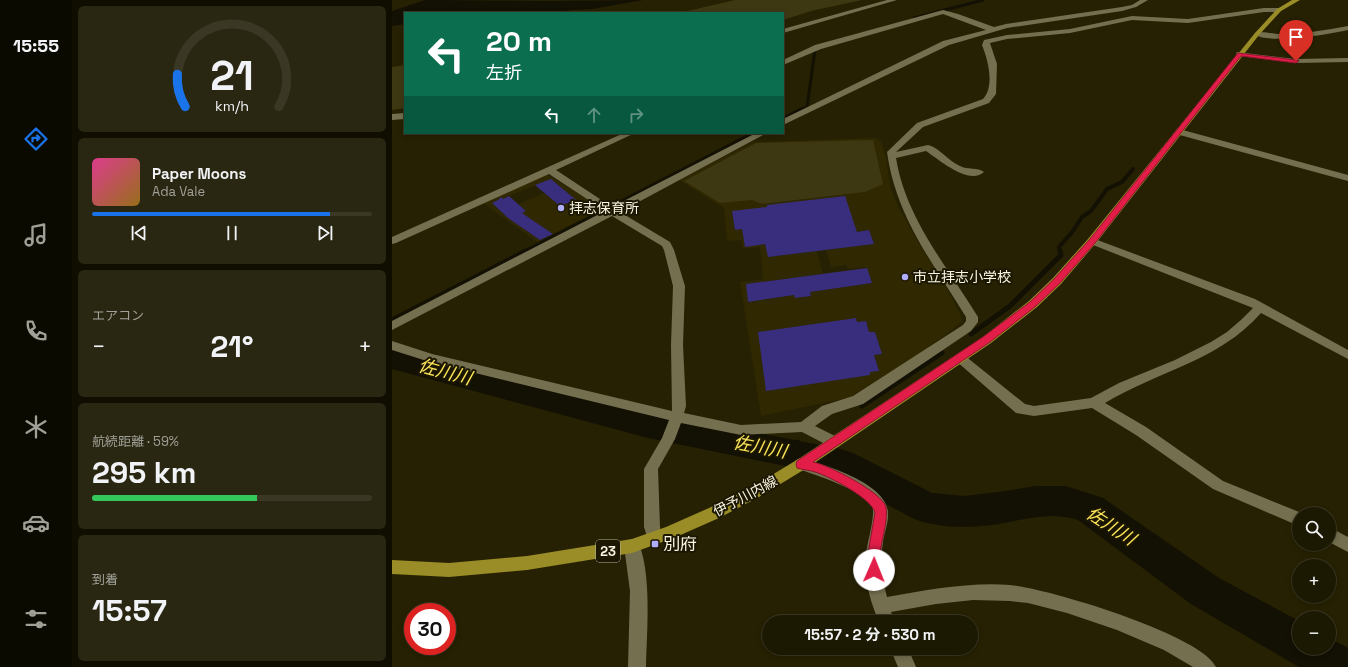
<!DOCTYPE html>
<html lang="ja">
<meta charset="utf-8">
<style>
:root{--surface:#1c1902;--page:#292611;--text:#f1f3f6;--muted:#a0a099;--line:#3a3824;--accent:#1a73e8}
body{margin:0;font-family:"Space Grotesk","Noto Sans JP",sans-serif;background:var(--page);color:var(--text);height:100vh;display:flex;flex-direction:column;font-size:15px;white-space:nowrap}
*{box-sizing:border-box;margin:0}
p{font-size:13px;color:var(--muted)}
.icon{flex:none;width:22px;height:22px;fill:none;stroke:currentColor;stroke-width:2;stroke-linecap:round;stroke-linejoin:round}
.map{position:relative;flex:1;overflow:hidden}
.side{display:flex;flex-direction:column;gap:6px;padding:6px;background:#0f0e01;width:320px}
.side>*{flex:none}
.guide{position:absolute;left:12px;top:12px;width:380px;height:122px;border-radius:0px;box-shadow:0 2px 6px #0003,0 0 0 1px var(--line);background:#0b6e4f;color:#fff;overflow:hidden}
.fabs{position:absolute;left:900px;top:507px;display:grid;gap:8px}
.fabs a{display:grid;place-items:center;width:44px;height:44px;border-radius:50%;background:var(--surface);box-shadow:0 2px 6px #0003,0 0 0 1px var(--line);font-size:20px}
.speed{position:absolute;left:12px;top:603px;display:flex;gap:8px;font-size:20px;font-weight:700;text-align:center}
.speed>*{display:grid;place-content:center;width:52px;height:52px;border-radius:50%;background:var(--surface);box-shadow:0 2px 6px #0003,0 0 0 1px var(--line);line-height:1}
.speed .limit{border:6px solid #d22;background:#fff;color:#111}
.pin{position:absolute;display:grid;place-items:center;width:34px;height:34px;color:#fff;margin:-41px -17px;border-radius:50% 50% 50% 0;rotate:-45deg;box-shadow:0 0 4px #0007}
.pin .icon{rotate:45deg}
.me{position:absolute;width:44px;margin:-22px;rotate:1deg;stroke-linejoin:round;filter:drop-shadow(0 0 3px #0008)}
.turn{display:flex;align-items:center;gap:14px;height:84px;padding:0 16px;font-size:18px}
.turn .icon{width:52px;height:52px;stroke-width:2.5}
.turn b{display:block;font-size:28px;line-height:34px}
.lanes{display:flex;align-items:center;height:38px;padding:0 16px;background:#0003;justify-content:center;gap:20px;direction:ltr}
.lanes .off{opacity:.35}
.big{font-size:30px;font-weight:700;line-height:1.1}
.side .tile{flex:1;display:flex;flex-direction:column;justify-content:center;gap:6px;min-width:0;padding:0 14px;border-radius:6px;background:var(--page)}
.side .dial{align-items:center;gap:0}
.dial svg{height:104px;overflow:visible;fill:none;stroke:var(--line);stroke-width:7;stroke-linecap:round;text-anchor:middle}
.dial text{fill:var(--text);stroke:none}
.song{display:flex;align-items:center;gap:12px}
.cover{width:48px;height:48px;border-radius:6px;background:linear-gradient(135deg,hsl(330 70% 55%),hsl(40 70% 35%))}
.played{height:4px;border-radius:2px;background:linear-gradient(90deg,var(--accent) 85%,var(--line) 85%)}
.keys{display:flex;justify-content:space-around;direction:ltr}
.heat{display:flex;justify-content:space-between;align-items:center;font-size:22px;direction:ltr}
.charge{height:6px;border-radius:3px;background:linear-gradient(90deg,#34c759 59%,var(--line) 0)}
.trip{position:absolute;left:370px;top:615px;width:216px;height:40px;border-radius:20px;background:var(--surface);box-shadow:0 2px 6px #0003,0 0 0 1px var(--line);font-weight:700;line-height:40px;text-align:center}
main{display:flex;flex:1;min-height:0}
.tabs{display:flex;flex-direction:column;width:72px;justify-content:space-around;align-items:center;background:#0b0a01;color:var(--muted)}
.tabs .icon{width:28px;height:28px}
.tabs .selected{color:var(--accent)}
.tabs b{font-size:18px;color:var(--text)}
.map>svg:first-child{display:block}
</style>
<main>
<nav class="tabs">
<b>15:55</b>
<svg class="icon selected" aria-label="directions" viewBox="0 0 24 24"><path d="M12 3l9 9-9 9-9-9zM9 14v-3h6M13 9l2 2-2 2"/></svg>
<svg class="icon" aria-label="music" viewBox="0 0 24 24"><path d="M9 18V5l10-2v13"/><circle cx="6" cy="18" r="3"/><circle cx="16" cy="16" r="3"/></svg>
<svg class="icon" aria-label="phone" viewBox="0 0 24 24"><path d="M5 4h4l2 5-3 2q2 4 5 5l2-3 5 2v4C11 20 4 13 5 4z"/></svg>
<svg class="icon" aria-label="climate" viewBox="0 0 24 24"><path d="M12 3v18M4 7l16 10M4 17L20 7"/></svg>
<svg class="icon" aria-label="car" viewBox="0 0 24 24"><path d="M5 17H2v-5l4-1 3-4h7l3 4 3 1v5h-3M9 17h6M6 11h13"/><circle cx="7" cy="17" r="2"/><circle cx="17" cy="17" r="2"/></svg>
<svg class="icon" aria-label="filters" viewBox="0 0 24 24"><path d="M4 7h16M4 17h16"/><circle cx="9" cy="7" r="2"/><circle cx="15" cy="17" r="2"/></svg>
</nav>
<section class="side">
<div class="tile dial"><svg viewBox="0 0 100 80">
<path d="M14 69A42 42 0 1 1 86 69"/>
<path d="M14 69A42 42 0 0 1 8 44" stroke="#1a73e8"/>
<text x="50" y="56" font-size="32" font-weight="700">21</text>
<text x="50" y="72" font-size="11">km/h</text>
</svg></div>
<div class="tile">
<div class="song"><i class="cover"></i><div><b>Paper Moons</b><p>Ada Vale</p></div></div>
<div class="played"></div>
<div class="keys"><svg class="icon" aria-label="previous" viewBox="0 0 24 24"><path d="M18 5L8 12l10 7zM5 5v14"/></svg><svg class="icon" aria-label="pause" viewBox="0 0 24 24"><path d="M8 5v14M16 5v14"/></svg><svg class="icon" aria-label="next" viewBox="0 0 24 24"><path d="M6 5l10 7-10 7zM19 5v14"/></svg></div>
</div>
<div class="tile"><p>エアコン</p>
<div class="heat"><a>−</a><b class="big">21°</b><a>+</a></div>
</div>
<div class="tile"><p>航続距離 · 59%</p><b class="big">295 km</b><div class="charge"></div></div>
<div class="tile"><p>到着</p><b class="big">15:57</b></div>
</section>
<div class="map">
<svg width="956" height="667" viewBox="0 0 956 667">
<rect width="100%" height="100%" fill="#262102"/>
<g fill="#2f2800" fill-rule="evenodd">
<path d="M484 138 489 142 494 156 498 186 505 204 526 242 553 285 568 313 570 321 560 330 523 357 456 398 369 416 348 282 371 279 368 247 351 249 349 240 335 241 332 208 287 180 361 142ZM473 192 370 204 361 200ZM340 212 396 240 477 230 482 244 434 250 439 267 454 265 456 269 474 267 480 283 418 292 419 296 403 298 402 295 357 302 354 284 431 274 425 251 376 257 373 244 353 246 350 229 343 230ZM464 318 465 322 474 321 477 332H483L489 354 482 355 487 371 478 372V375Z"/>
<path d="M155 174 210 209 145 242 91 203ZM159 179 184 200 168 206 152 193 126 204 134 211 116 218 100 203ZM147 225 160 234 148 240 135 231Z"/>
</g>
<g fill="#3e3812">
<path d="M343 0H470L419 11 391 20V13H287Z"/>
<path d="M13 65V108L0 110V67Z"/>
<path d="M481 140 491 184 473 192 370 204 360 200 328 203 292 181 364 143Z"/>
</g>
<path fill="#131004" d="M33 0 161 1 251 0 200 9 179 10 165 13H13V24L0 26V11Z"/>
<g fill="none" stroke-linecap="round" stroke-linejoin="round">
<g stroke="#131004" stroke-width="3">
<path d="M522 18 591 0"/>
<path d="M408 110 415 107 423 50"/>
</g>
<g stroke="#131004" stroke-width="4">
<path d="M391 119 410 109"/>
<path d="M132 252 362 133"/>
<path d="M668 252 667 247 681 231 690 217 699 211 715 189 730 182 741 169"/>
</g>
<g stroke="#131004" stroke-width="5">
<path d="M0 320 134 251"/>
<path d="M579 334 618 306 669 255 668 251"/>
<path d="M0 355 6 351"/>
<path d="M470 406 550 353"/>
</g>
<path stroke="#131004" stroke-width="6" d="M393 451 405 443"/>
<path fill="#131004" fill-rule="evenodd" d="M0 347 256 412 449 449 461 453 540 493 572 496 607 492 644 486H674L711 498 827 578 907 621V648H937V638L956 648V667H907L799 604 686 520C659 511 634 519 607 524 579 528 550 529 522 519L442 476 256 438 0 369Z"/>
</g>
<g fill="#392e7d">
<path d="M159 179 184 200 168 206 143 185Z"/>
<path d="M117 196 134 211 130 213 161 234 148 240 116 218 100 203 106 200 109 197 111 199Z"/>
<path d="M453 196 465 232 477 230 482 244 376 257 373 244 353 247 350 229 343 230 340 211 375 207V205Z"/>
<path d="M475 268 480 283 418 292 419 296 403 298 402 295 356 302 354 284Z"/>
<path d="M464 318 465 322 474 321 477 332H483L490 354 482 355 487 371 478 372V375L374 391 366 332Z"/>
</g>
<g fill="none" stroke-linecap="round" stroke-linejoin="round">
<g fill="#746f4f" fill-rule="evenodd">
<path d="M495 0H505L391 33V29Z"/>
<path d="M748 0H756L744 7 730 11 615 28 557 45 391 125V119L551 41 594 30 551 14 429 49 391 65V60L423 45 551 10 566 14 602 27 614 24 730 7 740 5Z"/>
<path d="M872 8H887L890 10 887 12H872L796 23 740 20 678 33 615 39 598 43 605 64 604 94 597 103 531 127 504 152 536 145C548 148 556 161 568 166 575 170 586 167 592 172 577 186 546 159 534 151L504 158C514 219 555 266 586 317V322L579 331 471 404 440 414 423 426 447 438 449 442 447 446 442 448 437 446 410 432 349 435 289 423 283 439 266 469 268 527 270 538 267 543 262 545 257 543 252 527V469L270 438 277 420 38 362 0 350V341L40 354 280 411 279 345 281 286 272 250 270 246 220 216 0 330V321L213 211 157 174 4 243 0 244V237L232 133H243L164 170 220 207 364 133H375L228 212 278 242 282 250 293 286 291 345 294 406 292 413 349 425 409 422 430 406 461 396 571 325 574 321V317C541 263 504 217 495 152L525 123 591 99C603 86 596 60 590 45L592 40 615 35 678 29 740 16 796 19Z"/>
<path d="M956 26V30C938 34 876 45 862 34 867 30 881 34 888 34 911 34 934 30 956 26Z"/>
<path d="M845 52 904 59 956 58V62L904 63 848 56 844 54Z"/>
<path d="M13 113V119L0 120V114Z"/>
<path d="M787 129 956 175V181L784 134 783 132 784 130Z"/>
<path d="M700 238 863 299 956 350V359L869 313C827 361 766 371 713 403L754 427 831 481 912 514H907V526L821 489 744 435 700 408 642 416 624 413 564 361 562 358 564 355 568 354 572 355 633 404 642 406 699 398 727 383 783 360 819 342 835 332 850 319 861 308 696 243 695 241Z"/>
<path d="M409 458C433 465 494 483 496 512 497 522 492 533 491 542 488 561 490 579 495 597 535 590 577 582 618 585 655 588 810 635 824 667H801L772 650 725 630 675 613 636 603 618 601 581 600 544 604 499 612 503 622H487C478 601 471 577 474 554 475 543 484 514 480 506 469 489 423 475 404 468L402 464 404 460Z"/>
<path d="M937 527 956 537V552L937 542Z"/>
<path d="M498 648H516L524 667H506Z"/>
</g>
<path fill="#746f4f" fill-rule="evenodd" d="M240 539 246 541C260 574 255 631 254 667H236L238 591 232 546 234 541Z"/>
<path fill="#9a8c26" fill-rule="evenodd" d="M900 0H908L889 11 867 35 704 243 669 284 645 307 599 343 418 466 367 497 327 518 284 537 240 553 135 570 57 577 0 574V560L57 563 135 556 240 539 274 527 317 508 357 489 408 458 591 337 637 301 661 278 696 239 863 33 885 9Z"/>
</g>
<path fill="#e11d48" stroke="#92132f" d="M846 53 904 60 907 61 904 63 849 56 703 243 668 283 644 306 598 342 421 462C436 465 490 492 494 507 496 519 491 535 489 547 488 554 489 568 487 574L482 576 478 574 475 559 483 513C481 499 437 476 423 472 418 470 411 470 405 468L404 464 405 461 591 337 638 302 662 279 698 239Z"/>
<g fill="#afaefa" stroke="#1c1700" stroke-width="1.5">
<circle cx="169" cy="208" r="4"/>
<circle cx="513" cy="277" r="4"/>
<rect x="259" y="540" width="8" height="8" rx="2"/>
</g>
<g text-anchor="middle" stroke-width="4" stroke-linejoin="round" paint-order="stroke">
<rect fill="#1c1700" stroke="#b6b2a0" stroke-width="1" x="204" y="540" width="24" height="22" rx="3"/>
<g font-size="13" font-weight="bold" fill="#f8f5e4">
<text x="216" y="556">23</text>
</g>
<g font-size="14" fill="#f8f5e4" stroke="#1c1700" text-anchor="start">
<text x="177" y="213">拝志保育所</text>
<text x="521" y="282">市立拝志小学校</text>
</g>
<g font-size="14" fill="#f8f5e4" stroke="#1c1700">
<text transform="translate(353 496) rotate(-28)" y="5">伊予川内線</text>
</g>
<g font-size="17" fill="#f8f5e4" stroke="#1c1700" text-anchor="start">
<text x="271" y="550">別府</text>
</g>
<g font-size="18" font-style="italic" fill="#fde659" stroke="#1c1700">
<text transform="translate(53 372) rotate(15)" y="6">佐川川</text>
<text transform="translate(368 447) rotate(11)" y="6">佐川川</text>
<text transform="translate(719 526) rotate(33)" y="6">佐川川</text>
</g>
</g>
</svg>
<div class="fabs">
<a><svg class="icon" aria-label="search" viewBox="0 0 24 24"><circle cx="10" cy="10" r="6"/><path d="M15 15l6 6"/></svg></a>
<a>+</a>
<a>−</a>
</div>
<div class="speed"><div class="limit">30</div></div>
<div class="pin" style="left:904px;top:61px;background:#d93025"><svg class="icon" aria-label="arrive" viewBox="0 0 24 24"><path d="M6 21V4h12l-3 4 3 4H6"/></svg></div>
<svg class="me" style="left:482px;top:570px" viewBox="-20 -20 40 40"><circle r="19" fill="#fff"/><path d="M0-13L10 11 0 6-10 11z" fill="#e11d48"/></svg>
<div class="trip">15:57 · 2 分 · 530 m</div>
<div class="guide">
<div class="turn"><svg class="icon" aria-label="left" viewBox="0 0 24 24"><path d="M17 20v-9H6M10 6l-5 5 5 5"/></svg><div><b>20 m</b>左折</div></div>
<div class="lanes"><svg class="icon" aria-label="left" viewBox="0 0 24 24"><path d="M17 20v-9H6M10 6l-5 5 5 5"/></svg><svg class="icon off" aria-label="ahead" viewBox="0 0 24 24"><path d="M12 20V5M6 11l6-6 6 6"/></svg><svg class="icon off" aria-label="right" viewBox="0 0 24 24"><path d="M7 20v-9h11M14 6l5 5-5 5"/></svg></div>
</div>
</div>
</main>
